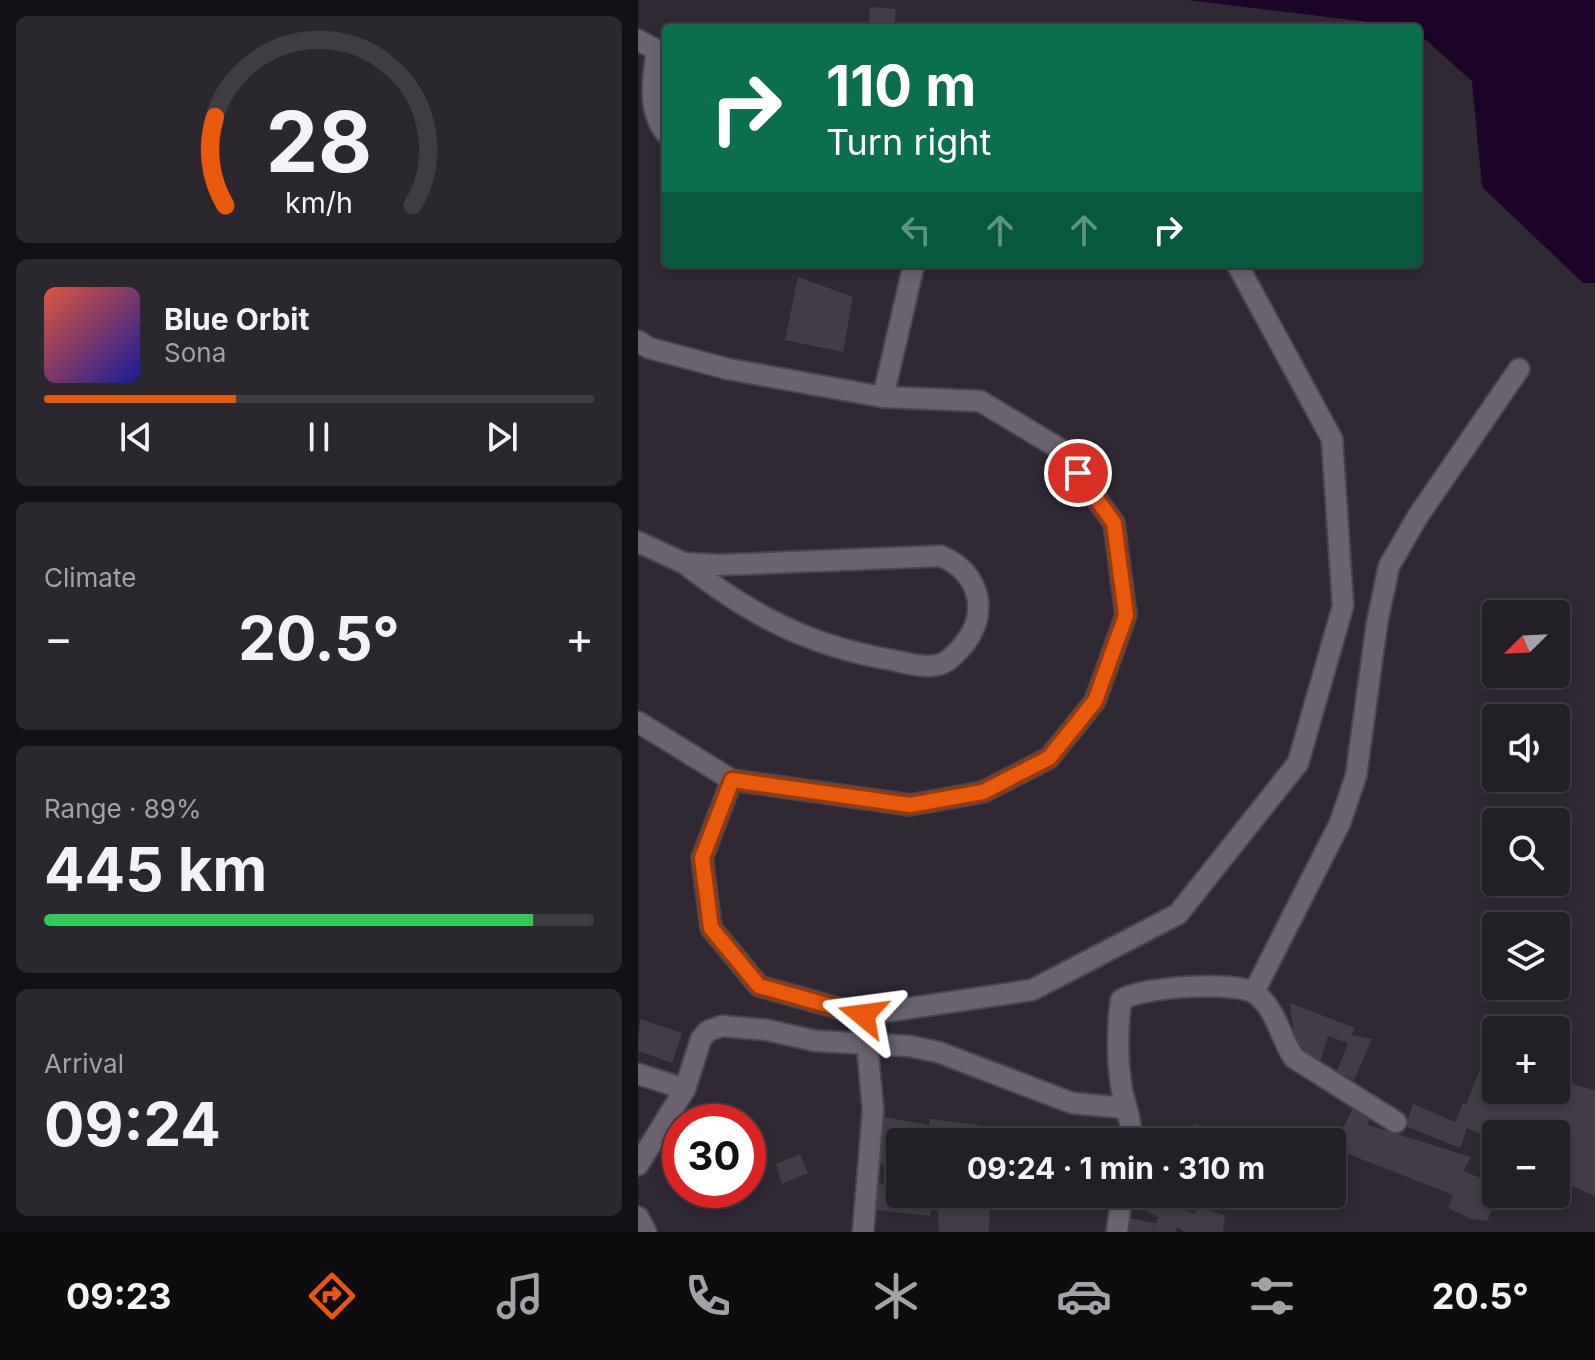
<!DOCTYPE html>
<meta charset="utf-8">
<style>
:root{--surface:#231f26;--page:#2b272e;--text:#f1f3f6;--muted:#a3a2a7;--line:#403d43;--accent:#ea580c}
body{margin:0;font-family:Inter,sans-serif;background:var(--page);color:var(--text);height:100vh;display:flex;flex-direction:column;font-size:30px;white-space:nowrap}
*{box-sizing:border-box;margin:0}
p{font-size:26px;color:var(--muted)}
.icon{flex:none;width:44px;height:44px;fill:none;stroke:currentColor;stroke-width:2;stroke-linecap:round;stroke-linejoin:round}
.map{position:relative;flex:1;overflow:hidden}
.panel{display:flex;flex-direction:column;gap:16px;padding:16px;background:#131115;width:638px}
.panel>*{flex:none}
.hud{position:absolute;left:24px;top:24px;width:760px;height:244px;border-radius:8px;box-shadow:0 4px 12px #0003,0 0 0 2px var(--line);background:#0b6e4f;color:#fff;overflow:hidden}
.needle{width:52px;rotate:246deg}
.buttons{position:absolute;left:844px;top:600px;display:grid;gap:16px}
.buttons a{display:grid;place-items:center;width:88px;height:88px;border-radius:8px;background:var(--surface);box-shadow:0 4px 12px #0003,0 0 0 2px var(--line);font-size:40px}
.speed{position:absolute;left:24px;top:1104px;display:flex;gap:16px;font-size:40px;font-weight:700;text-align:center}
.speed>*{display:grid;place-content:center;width:104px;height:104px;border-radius:50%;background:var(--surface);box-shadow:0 4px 12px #0003,0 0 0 2px var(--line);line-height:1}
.speed .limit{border:12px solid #d22;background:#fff;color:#111}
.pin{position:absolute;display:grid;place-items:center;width:68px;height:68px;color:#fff;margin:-34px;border:4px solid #fff;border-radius:50%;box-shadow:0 2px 8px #0007}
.me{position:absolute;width:88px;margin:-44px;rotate:286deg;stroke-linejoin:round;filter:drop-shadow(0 0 6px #0008)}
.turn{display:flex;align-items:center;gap:28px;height:168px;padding:0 32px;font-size:36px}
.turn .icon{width:104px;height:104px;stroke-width:2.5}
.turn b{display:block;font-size:56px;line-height:68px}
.lanes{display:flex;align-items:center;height:76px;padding:0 32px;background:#0003;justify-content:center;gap:40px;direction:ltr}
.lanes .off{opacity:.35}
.big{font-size:60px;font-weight:700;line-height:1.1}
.panel .card{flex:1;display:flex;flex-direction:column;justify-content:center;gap:12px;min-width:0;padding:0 28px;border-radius:12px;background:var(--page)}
.panel .dial{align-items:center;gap:0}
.dial svg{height:208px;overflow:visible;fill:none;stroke:var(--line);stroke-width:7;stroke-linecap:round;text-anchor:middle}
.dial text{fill:var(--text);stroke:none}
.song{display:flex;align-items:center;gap:24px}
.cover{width:96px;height:96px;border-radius:12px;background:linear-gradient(135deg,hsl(10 70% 55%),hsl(240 70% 35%))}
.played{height:8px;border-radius:4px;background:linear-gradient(90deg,var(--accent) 35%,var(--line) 35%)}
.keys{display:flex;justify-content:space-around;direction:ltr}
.heat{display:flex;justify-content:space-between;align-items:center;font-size:44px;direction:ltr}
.charge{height:12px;border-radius:6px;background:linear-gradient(90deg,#34c759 89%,var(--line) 0)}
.trip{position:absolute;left:248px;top:1128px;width:460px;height:80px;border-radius:8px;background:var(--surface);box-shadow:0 4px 12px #0003,0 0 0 2px var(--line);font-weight:700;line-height:80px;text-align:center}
.menu{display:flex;height:128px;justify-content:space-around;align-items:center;background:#0e0c0f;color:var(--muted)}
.menu .icon{width:56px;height:56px}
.menu .on{color:var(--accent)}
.menu b{font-size:36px;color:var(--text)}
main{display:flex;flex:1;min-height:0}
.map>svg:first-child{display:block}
</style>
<main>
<section class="panel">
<div class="card dial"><svg viewBox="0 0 100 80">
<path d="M14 69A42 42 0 1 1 86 69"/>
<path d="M14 69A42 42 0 0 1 10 35" stroke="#ea580c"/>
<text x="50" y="56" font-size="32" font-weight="700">28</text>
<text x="50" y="72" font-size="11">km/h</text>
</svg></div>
<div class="card">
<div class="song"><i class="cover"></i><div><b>Blue Orbit</b><p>Sona</p></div></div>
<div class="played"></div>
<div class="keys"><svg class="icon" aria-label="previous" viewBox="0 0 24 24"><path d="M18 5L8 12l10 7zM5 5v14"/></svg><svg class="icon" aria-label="pause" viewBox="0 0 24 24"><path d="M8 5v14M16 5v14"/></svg><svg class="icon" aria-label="next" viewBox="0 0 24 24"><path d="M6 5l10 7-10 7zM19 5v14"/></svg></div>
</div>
<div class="card"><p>Climate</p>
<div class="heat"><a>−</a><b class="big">20.5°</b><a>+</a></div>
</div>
<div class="card"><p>Range · 89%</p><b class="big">445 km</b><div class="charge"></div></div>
<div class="card"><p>Arrival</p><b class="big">09:24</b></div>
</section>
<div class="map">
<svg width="957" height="1232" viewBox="0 0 957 1232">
<rect width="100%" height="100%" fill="#2f2933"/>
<path fill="#1c0529" d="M549 0H957V283H945L844 187 834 81 780 33V28Z"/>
<g fill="#433d48">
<path d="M232 7 258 9 256 28H230Z"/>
<path d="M160 277 215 297 205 352 147 340Z"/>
<path d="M652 1003 717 1028 714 1035 734 1039 716 1080 699 1071 710 1043 690 1036 681 1066 668 1059 657 1043Z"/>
<path d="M2 1019 44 1033 34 1063 0 1051Z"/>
<path d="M849 1051 858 1056V1090H918V1080L957 1090V1196L918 1179V1134H895L897 1129 879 1123 876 1134H858V1140L829 1128 822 1148 768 1126 775 1104 817 1122 825 1103 828 1105Z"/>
<path d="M716 1106 732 1114 730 1125 833 1157 825 1171 856 1183 860 1197 849 1221 833 1219 810 1208 815 1195 695 1148Z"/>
<path d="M240 1116 291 1125 292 1119 341 1125 340 1142H289V1133L288 1142H262V1164L252 1162V1166L232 1163Z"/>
<path d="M557 1124 573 1131 568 1142H548Z"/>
<path d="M162 1154 170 1173 144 1184 138 1164Z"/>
<path d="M234 1182 262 1187V1194H298L292 1216 230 1209Z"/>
<path d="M299 1194H352L351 1232H301Z"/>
<path d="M486 1194H517L515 1198 557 1214 559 1207 587 1215 585 1232H547L539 1227 538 1232H518L515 1231 520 1217 484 1199Z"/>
<path d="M485 1217 517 1223 515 1232H482Z"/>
</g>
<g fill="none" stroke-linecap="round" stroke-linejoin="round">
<g stroke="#4b454e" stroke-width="24">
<g id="minor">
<path d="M0 40 28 55"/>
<path d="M19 51C15 78 9 110 28 133"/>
<path d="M0 341 11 348 90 369 245 397 342 401 422 449 476 523 488 615 457 701 411 758 345 792 272 805 94 780 0 722"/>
<path d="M245 397 276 264"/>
<path d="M0 542 46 563 80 565 303 556C343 573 353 616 322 649 317 654 310 662 303 664 289 669 269 663 254 660 171 646 112 615 46 563"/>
<path d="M94 780 64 858 73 928 121 986 225 1015 394 990 540 914 660 763 705 606 694 439 599 264"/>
<path d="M616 992 702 823 718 776 739 623 751 566 780 516 881 369"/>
<path d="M0 1074 47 1089"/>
<path d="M492 1142C495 1124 488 1108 484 1091 479 1061 479 1030 483 1000 501 987 599 980 618 994 638 1009 642 1037 656 1058L758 1122"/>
<path d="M0 1165 47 1089 63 1039 70 1031 84 1026 129 1030 178 1041 271 1046 300 1052 434 1103 488 1108"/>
<path d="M0 1217 8 1232"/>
<path d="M225 1232 235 1110 229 1044"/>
<path d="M479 1232 484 1194"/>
</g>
</g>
<use href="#minor" stroke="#6a6470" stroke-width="20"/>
</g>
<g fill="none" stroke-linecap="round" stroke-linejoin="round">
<g stroke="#983908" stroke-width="20">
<path id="route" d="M225 1015 121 986 73 928 64 858 94 780 272 805 345 792 411 758 457 701 488 615 476 523 440 473"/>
</g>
<use href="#route" stroke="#ea580c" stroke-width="14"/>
</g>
</svg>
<div class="buttons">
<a><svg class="needle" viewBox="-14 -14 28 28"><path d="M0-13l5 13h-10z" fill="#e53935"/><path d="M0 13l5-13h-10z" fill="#a3a2a7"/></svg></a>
<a><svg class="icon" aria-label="sound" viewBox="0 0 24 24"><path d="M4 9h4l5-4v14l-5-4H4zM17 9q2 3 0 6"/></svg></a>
<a><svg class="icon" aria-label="search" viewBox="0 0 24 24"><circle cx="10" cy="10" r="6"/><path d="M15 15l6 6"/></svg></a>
<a><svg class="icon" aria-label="layers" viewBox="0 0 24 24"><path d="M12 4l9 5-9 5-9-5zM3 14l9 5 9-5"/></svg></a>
<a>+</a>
<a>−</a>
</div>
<div class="speed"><div class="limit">30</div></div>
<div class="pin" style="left:440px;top:473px;background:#d93025"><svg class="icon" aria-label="arrive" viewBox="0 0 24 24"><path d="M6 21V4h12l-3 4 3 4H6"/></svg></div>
<svg class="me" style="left:225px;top:1015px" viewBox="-20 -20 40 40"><path d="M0-17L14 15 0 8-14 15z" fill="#ea580c" stroke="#fff" stroke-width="4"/></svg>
<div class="trip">09:24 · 1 min · 310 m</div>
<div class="hud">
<div class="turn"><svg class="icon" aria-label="right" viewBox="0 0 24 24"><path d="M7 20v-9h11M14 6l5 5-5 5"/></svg><div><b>110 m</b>Turn right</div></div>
<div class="lanes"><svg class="icon off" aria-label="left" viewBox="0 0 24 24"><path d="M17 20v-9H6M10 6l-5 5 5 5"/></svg><svg class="icon off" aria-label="ahead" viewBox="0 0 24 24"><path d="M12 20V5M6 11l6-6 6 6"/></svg><svg class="icon off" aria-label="ahead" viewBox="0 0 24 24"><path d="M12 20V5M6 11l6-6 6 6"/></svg><svg class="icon" aria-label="right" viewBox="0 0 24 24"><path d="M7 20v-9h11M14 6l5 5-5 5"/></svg></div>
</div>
</div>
</main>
<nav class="menu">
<b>09:23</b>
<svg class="icon on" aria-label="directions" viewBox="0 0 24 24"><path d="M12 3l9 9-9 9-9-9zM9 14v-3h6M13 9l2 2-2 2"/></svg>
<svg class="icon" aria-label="music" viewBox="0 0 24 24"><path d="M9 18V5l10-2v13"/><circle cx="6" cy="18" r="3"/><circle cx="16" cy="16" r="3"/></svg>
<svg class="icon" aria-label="phone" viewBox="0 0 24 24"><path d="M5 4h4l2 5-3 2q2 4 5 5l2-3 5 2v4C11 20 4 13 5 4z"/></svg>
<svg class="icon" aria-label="climate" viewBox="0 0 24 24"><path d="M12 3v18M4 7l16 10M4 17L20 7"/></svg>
<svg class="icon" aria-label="car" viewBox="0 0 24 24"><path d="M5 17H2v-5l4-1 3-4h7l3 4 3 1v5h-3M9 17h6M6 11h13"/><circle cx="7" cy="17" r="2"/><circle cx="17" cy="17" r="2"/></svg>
<svg class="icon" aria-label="filters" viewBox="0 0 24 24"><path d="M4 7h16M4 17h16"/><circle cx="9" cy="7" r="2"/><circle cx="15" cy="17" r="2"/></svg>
<b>20.5°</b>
</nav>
